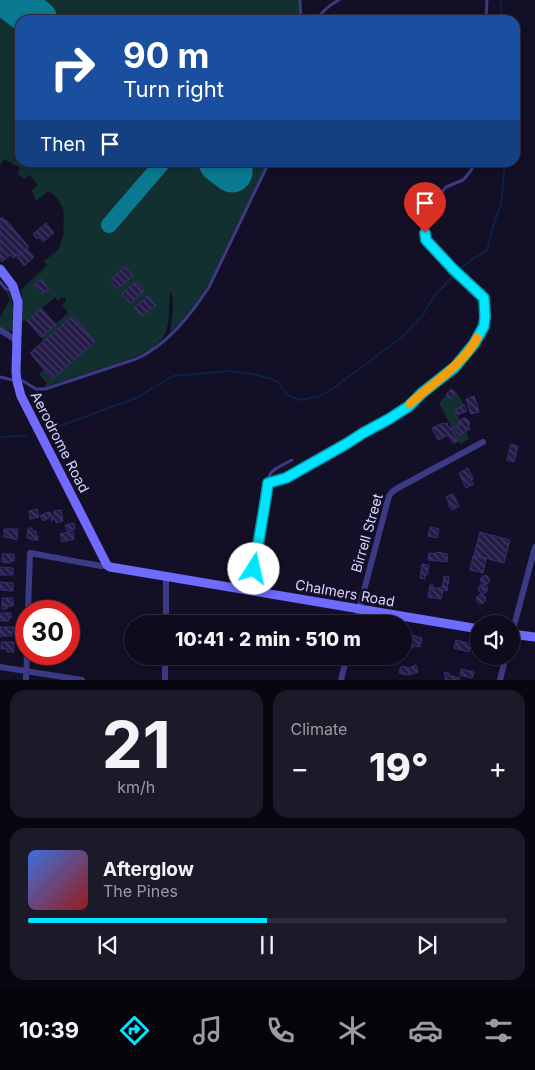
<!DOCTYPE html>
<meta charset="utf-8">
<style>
:root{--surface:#0e0b1c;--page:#1c1929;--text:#f1f3f6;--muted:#9b9ba3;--line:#2e2b3b;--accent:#00e5ff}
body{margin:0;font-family:Inter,sans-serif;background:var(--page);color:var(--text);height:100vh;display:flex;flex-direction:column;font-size:19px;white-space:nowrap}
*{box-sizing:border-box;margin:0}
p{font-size:16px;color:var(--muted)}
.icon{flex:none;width:28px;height:28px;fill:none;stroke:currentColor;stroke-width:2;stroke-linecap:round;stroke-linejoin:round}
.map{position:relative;height:680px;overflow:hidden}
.drawer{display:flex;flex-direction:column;gap:10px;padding:10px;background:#08060f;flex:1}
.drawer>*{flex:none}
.hud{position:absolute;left:15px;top:15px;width:505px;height:152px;border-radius:15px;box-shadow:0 2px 8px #0003,0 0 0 1px var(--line);background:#1a4fa0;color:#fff;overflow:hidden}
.fabs{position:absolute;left:470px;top:615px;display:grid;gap:10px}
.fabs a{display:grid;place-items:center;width:50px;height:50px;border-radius:50%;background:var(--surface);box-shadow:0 2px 8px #0003,0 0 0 1px var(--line);font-size:25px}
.speed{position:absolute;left:15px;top:600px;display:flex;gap:10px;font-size:25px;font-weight:700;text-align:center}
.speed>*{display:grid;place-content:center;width:65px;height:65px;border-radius:50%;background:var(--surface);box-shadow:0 2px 8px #0003,0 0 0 1px var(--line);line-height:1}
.speed .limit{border:8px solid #d22;background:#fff;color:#111}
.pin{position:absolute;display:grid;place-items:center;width:42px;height:42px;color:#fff;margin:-51px -21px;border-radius:50% 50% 50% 0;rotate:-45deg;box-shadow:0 0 5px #0007}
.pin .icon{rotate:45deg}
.me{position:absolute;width:55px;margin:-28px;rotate:10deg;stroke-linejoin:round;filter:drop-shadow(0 0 4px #0008)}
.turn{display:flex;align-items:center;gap:18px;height:105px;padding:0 25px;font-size:22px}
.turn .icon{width:65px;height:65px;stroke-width:2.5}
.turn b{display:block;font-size:35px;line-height:42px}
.then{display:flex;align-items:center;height:48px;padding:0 25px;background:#0003;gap:10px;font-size:19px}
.big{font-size:38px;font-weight:800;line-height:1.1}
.drawer .widget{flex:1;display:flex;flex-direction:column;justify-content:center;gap:8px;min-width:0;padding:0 18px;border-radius:15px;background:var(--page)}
.drawer .dial{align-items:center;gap:0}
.dial b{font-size:65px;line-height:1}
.song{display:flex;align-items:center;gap:15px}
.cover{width:60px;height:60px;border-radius:8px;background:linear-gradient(135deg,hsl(220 70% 55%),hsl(0 70% 35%))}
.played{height:5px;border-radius:2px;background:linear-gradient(90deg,var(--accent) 50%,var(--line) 50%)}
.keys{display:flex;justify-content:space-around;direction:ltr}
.heat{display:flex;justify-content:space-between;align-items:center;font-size:28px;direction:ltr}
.drawer .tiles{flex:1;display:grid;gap:10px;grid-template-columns:1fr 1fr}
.widget:last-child{grid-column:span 2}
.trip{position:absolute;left:124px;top:615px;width:288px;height:50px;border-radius:25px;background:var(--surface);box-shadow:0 2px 8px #0003,0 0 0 1px var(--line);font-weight:800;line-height:50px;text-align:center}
.tab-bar{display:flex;height:80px;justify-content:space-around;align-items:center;background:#06040b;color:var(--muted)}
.tab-bar .icon{width:35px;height:35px}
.tab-bar .active{color:var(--accent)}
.tab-bar b{font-size:22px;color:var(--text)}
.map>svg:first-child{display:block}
</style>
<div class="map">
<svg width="535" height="680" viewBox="0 0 535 680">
<defs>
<pattern id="building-back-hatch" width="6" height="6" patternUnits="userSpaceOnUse" patternTransform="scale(1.25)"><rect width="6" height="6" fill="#241b47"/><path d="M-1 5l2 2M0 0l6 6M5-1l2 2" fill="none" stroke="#433b63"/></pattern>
</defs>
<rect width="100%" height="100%" fill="#130f26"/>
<g fill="#12302f">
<path d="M0 0H299L300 20H20V162L267 163 211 279C200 299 187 317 170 333L173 310 172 292 170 294C167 331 173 339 135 357L45 387 44 386 47 383 39 374 45 369 44 341 41 337 68 313 62 305 66 301 65 300 67 298 65 297 63 298 62 297 58 301 55 297 27 321H22V296L21 290 47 265 44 261 58 250 64 234 63 227 64 216 63 208 58 200 55 196 50 192H47L36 201 35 200 32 190 38 185 30 175 24 179 17 174 20 168 4 159 0 165Z"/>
<path d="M6 291 10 292 13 308V330L9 332 0 327V317L10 300Z"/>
<path d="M457 392 464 405 455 410 460 420V424L454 427 459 435 466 431 469 439 460 444 439 403 446 395 451 399Z"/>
</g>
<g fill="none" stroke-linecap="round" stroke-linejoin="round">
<g stroke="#0c2248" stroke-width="2">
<path d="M501 20V0"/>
<path d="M47 429 63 425 136 398 173 376 230 371 253 374 271 379 278 382 287 395 301 400 320 396 335 387 402 337 423 315 433 297 458 271 472 259 487 251 493 226 501 204 505 162"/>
<path d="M0 437 26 436"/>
</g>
<path stroke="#0a7a92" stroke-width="16" d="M109 225 163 162"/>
<g stroke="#0a7a92" stroke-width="41">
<path d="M11 0 37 20"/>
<path d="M219 162 232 172"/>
</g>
</g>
<g fill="url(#building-back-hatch)" stroke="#3b2d73">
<path d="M2 217 5 221 6 220 29 247 21 254 20 253 13 258 10 255 2 262 0 260V219Z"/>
<path d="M46 223 54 233 43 242 39 237 37 239 33 234Z"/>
<path d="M27 249 34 257 24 266 17 257Z"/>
<path d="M125 267 133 276 117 289 110 280Z"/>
<path d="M41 279 49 289 42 294 34 285Z"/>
<path d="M136 281 144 291 130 303 122 294Z"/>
<path d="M148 296 156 305 142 317 134 308Z"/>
<path d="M41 308 56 325 41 337 27 321Z"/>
<path d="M73 316 95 342 52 379 30 353Z"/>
<path d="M451 389 456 393 451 399 446 395Z"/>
<path d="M474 396 479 412 471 414 466 399Z"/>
<path d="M464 405 467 411 458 415 455 410Z"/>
<path d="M464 418 468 420 470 424 468 425 470 429 459 435 454 427 460 424 458 421Z"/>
<path d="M443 423 444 424 447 423 449 428 451 427 458 441 453 443 448 435 438 440 432 428Z"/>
<path d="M511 444 518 446 514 462 507 460Z"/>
<path d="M468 468 473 479 471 480 474 484 466 488 459 473Z"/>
<path d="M453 494 459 506 452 510 448 505H450L446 497Z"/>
<path d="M37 509 39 517 30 519 29 511Z"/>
<path d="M61 510 63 521 56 523 55 518 52 521 51 519 54 515V511Z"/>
<path d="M47 512V513L50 512 52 516 43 521 40 516Z"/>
<path d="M74 523 75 529 67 531 65 525Z"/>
<path d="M430 527 439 529 437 538 428 536Z"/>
<path d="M28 528H32V531H36V536H38V540H31V538H27Z"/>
<path d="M4 529H18L17 540 12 539V538L4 537Z"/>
<path d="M73 531 74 539 62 542 60 534Z"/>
<path d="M480 532 510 540 504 563 474 555Z"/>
<path d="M436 552 448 554 447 562 428 560 429 553 436 554Z"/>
<path d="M2 554H14V561H10V563L2 562Z"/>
<path d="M473 556 486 559 483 573 470 570Z"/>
<path d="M422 564 429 565 427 575H425V579L420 578Z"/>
<path d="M0 567 13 568V575H0Z"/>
<circle cx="485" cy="580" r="4.5"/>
<path d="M444 576 449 577 447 591 443 590 441 599 428 597 430 585H433V588H442Z"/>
<path d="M0 582 13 583V591L0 590Z"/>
<circle cx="483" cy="589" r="4.5"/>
<circle cx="481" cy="599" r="4.5"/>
<path d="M2 598H13V606H7V609H2Z"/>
<path d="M0 613H11V618H9V621H0Z"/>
<path d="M0 627H14V632H12V636H0V638Z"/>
<path d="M409 634 422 638 420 647 414 646 413 648H411V645H407Z"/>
<path d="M456 640 471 644 469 652 454 648Z"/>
<path d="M1 642H14V652H7V649H1Z"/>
<path d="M416 665 418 672 408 675 399 673 401 666 409 668Z"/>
<path d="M461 669 474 672 472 678 460 675Z"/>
<path d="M445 672 449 673 448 675 460 678 459 680H445L446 675H444Z"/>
</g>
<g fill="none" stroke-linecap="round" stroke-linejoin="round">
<g stroke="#3d3a85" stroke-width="3">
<path d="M300 0 301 20"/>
<path d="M316 20C322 12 329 5 339 0"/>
<path d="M486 20 487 0"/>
<path d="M0 282 6 289 13 290"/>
<path d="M0 377 17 381H23L36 389H45L136 359C167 345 190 316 209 287L269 162"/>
<path d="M268 483 286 478 346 444 363 433 389 419 409 406 422 393 455 367 474 344 484 326 485 315 484 298 453 269 427 240 425 233V221L428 209 446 187 463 180 470 172 475 162"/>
<path d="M266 496C268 470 269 472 292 460"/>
</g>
<g stroke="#3d3a85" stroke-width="6">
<path d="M0 330 13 338 16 343"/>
<path d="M250 591 266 497"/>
<path d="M28 611 30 553 101 566 107 565"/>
<path d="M166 624V577"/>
<path d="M355 624 389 496 392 492 396 489 483 442"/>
<path d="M511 637 535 547"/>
<path d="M0 667 82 680"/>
<path d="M26 680 27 654"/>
<path d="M165 680V656"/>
<path d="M341 680 347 656"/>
<path d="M500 680 506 656"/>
</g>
<g stroke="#6f6bff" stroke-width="9">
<path d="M0 269 13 286 18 302 16 372 17 381 21 396 107 565 110 567 479 629"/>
<path d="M511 634 535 637"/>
</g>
</g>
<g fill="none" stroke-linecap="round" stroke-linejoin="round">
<g stroke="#0095a6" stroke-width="12">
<path id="route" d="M254 569 266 497 268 483 286 478 346 444 363 433 389 419 409 406 422 393 455 367 474 344 484 326 485 316 484 298 453 269 426 240 425 233"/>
</g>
<use href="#route" stroke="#00e5ff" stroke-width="9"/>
<path stroke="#f59e0b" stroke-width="9" d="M410 404C432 383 462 366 477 338"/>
</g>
<g text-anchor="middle" stroke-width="5" stroke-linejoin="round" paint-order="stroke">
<g font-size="14" fill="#d9d4ff" stroke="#130f26">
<text transform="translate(60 442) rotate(63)" y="5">Aerodrome Road</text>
<text transform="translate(367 533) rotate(-74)" y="5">Birrell Street</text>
<text transform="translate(345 593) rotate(10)" y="5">Chalmers Road</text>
</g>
</g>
</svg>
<div class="fabs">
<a><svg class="icon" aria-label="sound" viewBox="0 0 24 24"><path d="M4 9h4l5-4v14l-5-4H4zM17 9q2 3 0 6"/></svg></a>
</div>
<div class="speed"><div class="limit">30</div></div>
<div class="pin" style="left:425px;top:233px;background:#d93025"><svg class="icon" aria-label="arrive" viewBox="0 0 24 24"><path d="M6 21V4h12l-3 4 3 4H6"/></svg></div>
<svg class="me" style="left:254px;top:569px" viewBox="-20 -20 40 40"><circle r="19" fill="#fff"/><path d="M0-13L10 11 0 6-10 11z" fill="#00e5ff"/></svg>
<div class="trip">10:41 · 2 min · 510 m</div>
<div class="hud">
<div class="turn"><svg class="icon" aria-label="right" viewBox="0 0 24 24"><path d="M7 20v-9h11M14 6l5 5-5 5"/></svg><div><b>90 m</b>Turn right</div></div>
<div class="then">Then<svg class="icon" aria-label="arrive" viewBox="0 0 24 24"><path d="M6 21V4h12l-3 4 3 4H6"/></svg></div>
</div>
</div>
<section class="drawer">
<div class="tiles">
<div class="widget dial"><b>21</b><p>km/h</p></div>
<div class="widget"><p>Climate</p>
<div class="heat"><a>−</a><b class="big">19°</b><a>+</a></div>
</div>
<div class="widget">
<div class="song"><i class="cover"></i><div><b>Afterglow</b><p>The Pines</p></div></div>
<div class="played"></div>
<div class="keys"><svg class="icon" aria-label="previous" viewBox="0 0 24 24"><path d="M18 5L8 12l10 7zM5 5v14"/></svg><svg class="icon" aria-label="pause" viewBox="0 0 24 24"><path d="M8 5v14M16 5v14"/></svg><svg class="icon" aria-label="next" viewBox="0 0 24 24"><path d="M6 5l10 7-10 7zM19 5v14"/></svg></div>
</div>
</div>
</section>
<nav class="tab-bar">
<b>10:39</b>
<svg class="icon active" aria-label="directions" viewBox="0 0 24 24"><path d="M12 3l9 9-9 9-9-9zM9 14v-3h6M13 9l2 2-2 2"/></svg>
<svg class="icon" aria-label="music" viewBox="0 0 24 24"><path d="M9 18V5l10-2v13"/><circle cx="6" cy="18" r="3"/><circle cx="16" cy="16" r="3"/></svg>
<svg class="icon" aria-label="phone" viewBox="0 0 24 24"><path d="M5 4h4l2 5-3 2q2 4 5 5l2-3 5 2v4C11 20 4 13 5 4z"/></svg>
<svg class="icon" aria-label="climate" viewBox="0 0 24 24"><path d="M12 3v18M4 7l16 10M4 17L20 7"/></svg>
<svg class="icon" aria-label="car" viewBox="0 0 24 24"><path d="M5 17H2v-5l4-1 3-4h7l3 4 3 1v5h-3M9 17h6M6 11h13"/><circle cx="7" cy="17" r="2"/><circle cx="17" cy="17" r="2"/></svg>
<svg class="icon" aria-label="filters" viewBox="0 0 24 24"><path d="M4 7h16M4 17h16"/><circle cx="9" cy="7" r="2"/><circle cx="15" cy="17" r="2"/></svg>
</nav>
